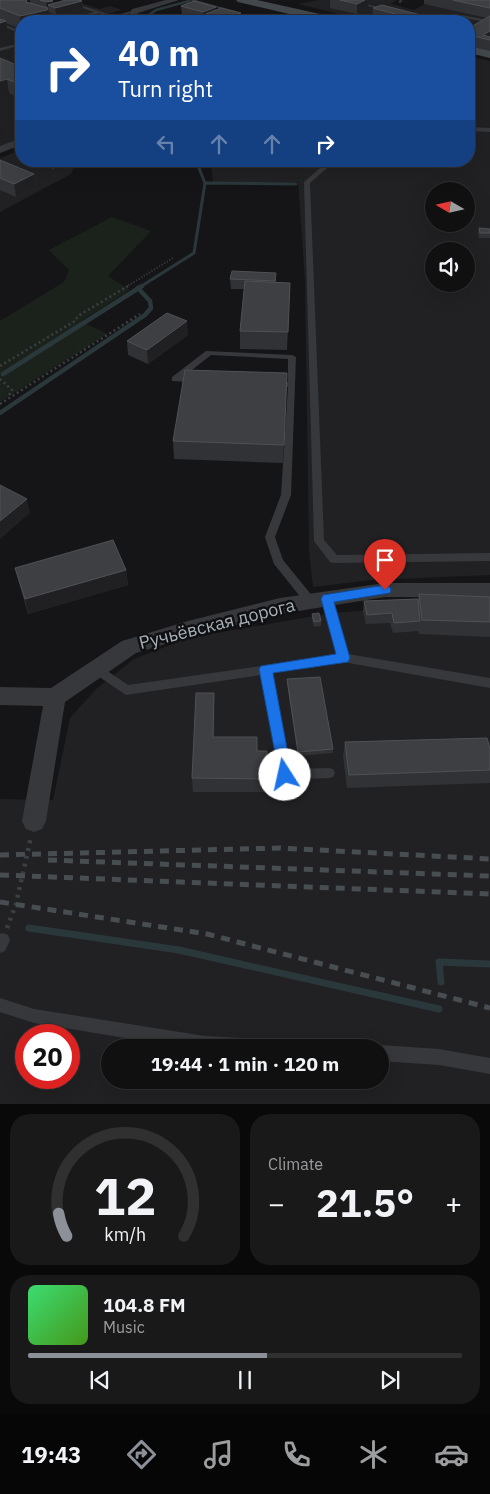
<!DOCTYPE html>
<meta charset="utf-8">
<style>
:root{--surface:#101011;--page:#19191a;--text:#f1f3f6;--muted:#9c9d9f;--line:#303031;--accent:#8c9099}
body{margin:0;font-family:"IBM Plex Sans",sans-serif;background:var(--page);color:var(--text);height:100vh;display:flex;flex-direction:column;font-size:19px;white-space:nowrap}
*{box-sizing:border-box;margin:0}
p{font-size:16px;color:var(--muted)}
.icon{flex:none;width:28px;height:28px;fill:none;stroke:currentColor;stroke-width:2;stroke-linecap:round;stroke-linejoin:round}
.map{position:relative;height:1104px;overflow:hidden}
.sheet{display:flex;flex-direction:column;gap:10px;padding:10px;background:#090909;flex:1}
.sheet>*{flex:none}
.hud{position:absolute;left:15px;top:15px;width:460px;height:152px;border-radius:20px;box-shadow:0 5px 20px #0002,0 0 0 1px var(--line);background:#1a4fa0;color:#fff;overflow:hidden}
.needle{width:32px;rotate:279deg}
.tools{position:absolute;left:425px;top:182px;display:grid;gap:10px}
.tools a{display:grid;place-items:center;width:50px;height:50px;border-radius:50%;background:var(--surface);box-shadow:0 5px 20px #0002,0 0 0 1px var(--line);font-size:25px}
.speed{position:absolute;left:15px;top:1024px;display:flex;gap:10px;font-size:25px;font-weight:700;text-align:center}
.speed>*{display:grid;place-content:center;width:65px;height:65px;border-radius:50%;background:var(--surface);box-shadow:0 5px 20px #0002,0 0 0 1px var(--line);line-height:1}
.speed .limit{border:8px solid #d22;background:#fff;color:#111}
.pin{position:absolute;display:grid;place-items:center;width:42px;height:42px;color:#fff;margin:-51px -21px;border-radius:50% 50% 50% 0;rotate:-45deg;box-shadow:0 0 5px #0007}
.pin .icon{rotate:45deg}
.me{position:absolute;width:55px;margin:-28px;rotate:350deg;stroke-linejoin:round;filter:drop-shadow(0 0 4px #0008)}
.turn{display:flex;align-items:center;gap:18px;height:105px;padding:0 20px;font-size:22px}
.turn .icon{width:65px;height:65px;stroke-width:2.5}
.turn b{display:block;font-size:35px;line-height:42px}
.lanes{display:flex;align-items:center;height:48px;padding:0 20px;background:#0003;justify-content:center;gap:25px;direction:ltr}
.lanes .off{opacity:.35}
.big{font-size:38px;font-weight:700;line-height:1.1}
.sheet .widget{flex:1;display:flex;flex-direction:column;justify-content:center;gap:8px;min-width:0;padding:0 18px;border-radius:20px;background:var(--page)}
.sheet .dial{align-items:center;gap:0}
.dial svg{height:130px;overflow:visible;fill:none;stroke:var(--line);stroke-width:7;stroke-linecap:round;text-anchor:middle}
.dial text{fill:var(--text);stroke:none}
.song{display:flex;align-items:center;gap:15px}
.cover{width:60px;height:60px;border-radius:8px;background:linear-gradient(135deg,hsl(140 70% 55%),hsl(100 70% 35%))}
.played{height:5px;border-radius:2px;background:linear-gradient(90deg,var(--accent) 55%,var(--line) 55%)}
.keys{display:flex;justify-content:space-around;direction:ltr}
.heat{display:flex;justify-content:space-between;align-items:center;font-size:28px;direction:ltr}
.sheet .tiles{flex:1;display:grid;gap:10px;grid-template-columns:1fr 1fr}
.widget:last-child{grid-column:span 2}
.trip{position:absolute;left:101px;top:1039px;width:288px;height:50px;border-radius:25px;background:var(--surface);box-shadow:0 5px 20px #0002,0 0 0 1px var(--line);font-weight:700;line-height:50px;text-align:center}
.dock{display:flex;height:80px;justify-content:space-around;align-items:center;background:#060607;color:var(--muted)}
.dock .icon{width:35px;height:35px}
.dock .active{color:var(--accent)}
.dock b{font-size:22px;color:var(--text)}
.map>svg:first-child{display:block}
</style>
<div class="map">
<svg width="490" height="1104" viewBox="0 0 490 1104">
<rect width="100%" height="100%" fill="#151517"/>
<g fill="#212124" fill-rule="evenodd">
<path d="M319 0H396L391 4 414 10 432 0H448L490 9V51L469 46V21H368L298 4Z"/>
<path d="M81 3 100 9 110 6 122 10 85 21H57L56 19 43 13Z"/>
<path d="M0 4 21 21V138L0 146Z"/>
<path d="M469 56 490 61V575L372 580 313 587 309 551 305 281 298 182H213L211 166 220 161H469ZM434 191H466V224H434ZM434 251H466V284H434Z"/>
<path d="M21 150V161H77L71 174 0 212V158Z"/>
<path d="M416 607H490V1104H0V799L53 800 70 718 95 690 134 659 188 638 331 613ZM26 1035H69V1078H26ZM110 1048H380V1080H110Z"/>
</g>
<path fill="#1b221b" d="M112 217 151 231 108 276 130 290 81 321 107 334 0 402V321L64 282 69 270 49 250Z"/>
<g fill="none" stroke-linecap="round" stroke-linejoin="round">
<g stroke="#2a383c" stroke-width="2.5">
<path d="M400 2 401 0"/>
<path d="M140 21 156 10 189 1"/>
</g>
<g stroke="#2a383c" stroke-width="3">
<path d="M205 183 199 168 210 161"/>
<path d="M140 287 194 253 205 183 296 184"/>
</g>
<g stroke="#2a383c" stroke-width="4.5">
<path d="M3 374 142 286"/>
<path d="M0 413 145 315 151 308 150 301 138 288"/>
</g>
<g stroke="#2a383c" stroke-width="7">
<path d="M29 928 179 950 439 1009"/>
<path d="M441 982 439 962 490 964"/>
</g>
<g stroke="#3b3f43" stroke-width="2" stroke-dasharray="1 2" stroke-linecap="butt">
<path d="M46 15 55 19V21"/>
<path d="M126 287 173 258"/>
</g>
<g stroke="#3b3f43" stroke-width="2.5" stroke-dasharray="2 3" stroke-linecap="butt">
<path d="M0 366 75 321 78 316 128 286"/>
<path d="M0 379 12 390 8 397"/>
<path d="M0 404 140 314"/>
</g>
<path stroke="#3b3f43" stroke-width="4.5" stroke-dasharray="3 5" stroke-linecap="butt" d="M7 928 16 904 31 837"/>
<g fill="#36383c" fill-rule="evenodd">
<path d="M189 0H196L235 11 233 12Z"/>
<path d="M342 0H350L391 10 389 11Z"/>
<path d="M80 5 114 16 135 10 137 11 105 21H99L110 17 99 13 74 20V18L94 12 80 7Z"/>
<path d="M462 15 487 20V21L485 22 460 17Z"/>
<path d="M349 19 372 20 374 21H347Z"/>
<path d="M3 24 21 31V34L3 26Z"/>
<path d="M21 43V45L0 51V48Z"/>
<path d="M469 127 490 128V132L469 131Z"/>
<path d="M53 161H59L55 168 53 169 50 167Z"/>
<path d="M328 161H335L310 183 324 540 337 555 490 553V561L334 563 330 562 314 541 304 182Z"/>
<path d="M206 351 292 355 296 357 291 495 275 537 283 560 314 598 315 601 314 604H306L274 564 265 537 281 495 288 387 172 381V377ZM211 355 288 359V382L183 377Z"/>
<path d="M327 595 331 596 332 599 348 654 490 678V688L343 662 272 673 290 769 329 768 333 769 335 773 333 777 329 778 285 780 281 779 279 775 261 675 126 695 92 672 90 669 92 666 96 665 100 666 128 685 337 655 322 599 323 596Z"/>
<path d="M3 933 8 935 10 940 5 951 0 953V934Z"/>
<path d="M0 998 34 1009 205 1036 277 1040 282 1043 284 1048H186L34 1023 0 1012Z"/>
<path d="M380 1045 439 1049 490 1058V1074L439 1065 380 1061V1048H375Z"/>
</g>
<g fill="#36383c" fill-rule="evenodd">
<path d="M166 0H179L138 13 134 21H126L132 9Z"/>
<path d="M21 138V145L0 153V146Z"/>
<path d="M385 583H490V597H385L280 614 188 637 136 653 65 702 46 821 42 829 34 832 26 829 22 821 43 706 0 705V687L51 688 122 641 188 621 280 598Z"/>
</g>
<g fill="#43484c" fill-rule="evenodd">
<path d="M236 0H257L338 18 340 21H319L238 2Z"/>
<path d="M469 45 490 50V58L469 53Z"/>
</g>
<g stroke="#484d51" stroke-width="5" stroke-dasharray="9 7" stroke-linecap="butt">
<path d="M0 855 280 848 490 859"/>
<path d="M48 860 490 876"/>
<path d="M0 875 490 894"/>
<path d="M0 902 207 934 490 1008"/>
</g>
</g>
<g fill="#313235">
<path d="M0 0 30 3V0H52L54 3 63 1 61 0H79L82 1 83 8 56 15 49 12 50 21H21V29L6 23 8 35 0 37Z"/>
<path d="M330 0H369L368 9 357 14 330 8Z"/>
<path d="M424 0H490V51L469 46V28L487 18 424 4Z"/>
<path d="M181 6 216 10 241 17 230 21H218L206 18 203 19 182 14Z"/>
<path d="M373 8 440 20V21H381L372 19Z"/>
<path d="M0 58 21 67V99L9 93Z"/>
<path d="M0 160 34 174 36 187 16 197 0 190Z"/>
<path d="M290 161H321L317 166Z"/>
<path d="M479 228 490 229V238H479L478 233Z"/>
<path d="M276 273V282L290 283 287 350 240 349V331L244 289H231L230 279Z"/>
<path d="M188 335 148 364 128 355 127 341Z"/>
<path d="M287 373 283 463 174 459 173 441Z"/>
<path d="M15 568 126 570 128 585 28 614Z"/>
<path d="M419 594 490 597V637L419 634 418 631 393 633 390 623 366 624 363 611 364 601 418 599Z"/>
<path d="M312 614 321 621V626L314 627 312 619Z"/>
<path d="M287 679 333 749V753L298 756 287 684Z"/>
<path d="M214 693 215 707 214 737 257 751 267 779V792H193L192 778Z"/>
<path d="M345 742 490 749V783L347 788 343 756Z"/>
</g>
<g fill="#202023">
<path d="M27 0 29 13 47 10 46 2 53 1 54 8 48 5 50 21H21V25L20 16Z"/>
<path d="M365 0H369L368 9 357 14V4Z"/>
<path d="M82 1 83 8 56 15 55 8Z"/>
<path d="M216 7V14H206V18L203 19V12Z"/>
<path d="M241 13V17L230 21H225V19Z"/>
<path d="M0 17 1 23 6 21 8 35 0 37Z"/>
<path d="M490 31V40L483 35Z"/>
<path d="M7 79 9 93 0 96V81Z"/>
<path d="M4 125 7 140 0 143V126Z"/>
<path d="M317 161H321L317 166Z"/>
<path d="M34 174 36 187 16 197 14 184Z"/>
<path d="M187 321 188 335 148 364 147 350Z"/>
<path d="M27 499 30 513 0 539V521Z"/>
<path d="M126 570 128 585 28 614 25 599Z"/>
<path d="M214 693 215 707 213 751V737Z"/>
</g>
<g fill="#3d3f43" stroke="#4e5155">
<path d="M0 0H27L26 2 48 8 47 10 20 16 0 8Z"/>
<path d="M40 0H52L53 1 46 2Z"/>
<path d="M66 0H79L82 1 55 8 48 5Z"/>
<path d="M340 0H365L357 4Z"/>
<path d="M453 0H490V8Z"/>
<path d="M194 1 216 7 203 12 181 6Z"/>
<path d="M382 5 440 20 437 21H422L373 8Z"/>
<path d="M221 8 241 13 225 19 206 14Z"/>
<path d="M490 16V31L483 35 490 37V40L469 35V28Z"/>
<path d="M0 19 6 21 0 23Z"/>
<path d="M0 58 21 67V85L7 79 0 81Z"/>
<path d="M0 160 34 174 14 184 0 178Z"/>
<path d="M479 228 490 229V233H480Z"/>
<path d="M232 271 276 273 275 281 230 279Z"/>
<path d="M245 281 290 283 288 332 240 331Z"/>
<path d="M167 313 187 321 147 350 127 341Z"/>
<path d="M185 370 287 373 284 445 173 441Z"/>
<path d="M0 485 27 499 0 521Z"/>
<path d="M113 540 126 570 25 599 15 568Z"/>
<path d="M419 594 490 597V622L422 620Z"/>
<path d="M418 599 420 621 394 623 392 613 367 615 364 601Z"/>
<path d="M319 613 321 621 314 622 312 614Z"/>
<path d="M320 677 333 749 298 752 287 679Z"/>
<path d="M196 693H214L213 737H257V751H267V779L192 778Z"/>
<path d="M487 738 490 749V770L349 775 345 742Z"/>
</g>
<path fill="#1a73e8" stroke="#114b97" d="M385 585 390 587 391 590 390 593 334 602 350 658 348 662 273 673 292 775 290 779 285 781 280 779 259 669 261 666 336 654 321 599 323 595Z"/>
<g text-anchor="middle" stroke-width="5" stroke-linejoin="round" paint-order="stroke">
<g font-size="18" fill="#a6b0b8" stroke="#101012">
<text transform="translate(217 624) rotate(-14)" y="6">Ручьёвская дорога</text>
</g>
</g>
</svg>
<div class="tools">
<a><svg class="needle" viewBox="-14 -14 28 28"><path d="M0-13l5 13h-10z" fill="#e53935"/><path d="M0 13l5-13h-10z" fill="#9c9d9f"/></svg></a>
<a><svg class="icon" aria-label="sound" viewBox="0 0 24 24"><path d="M4 9h4l5-4v14l-5-4H4zM17 9q2 3 0 6"/></svg></a>
</div>
<div class="speed"><div class="limit">20</div></div>
<div class="pin" style="left:385px;top:590px;background:#d93025"><svg class="icon" aria-label="arrive" viewBox="0 0 24 24"><path d="M6 21V4h12l-3 4 3 4H6"/></svg></div>
<svg class="me" style="left:285px;top:775px" viewBox="-20 -20 40 40"><circle r="19" fill="#fff"/><path d="M0-13L10 11 0 6-10 11z" fill="#1a73e8"/></svg>
<div class="trip">19:44 · 1 min · 120 m</div>
<div class="hud">
<div class="turn"><svg class="icon" aria-label="right" viewBox="0 0 24 24"><path d="M7 20v-9h11M14 6l5 5-5 5"/></svg><div><b>40 m</b>Turn right</div></div>
<div class="lanes"><svg class="icon off" aria-label="left" viewBox="0 0 24 24"><path d="M17 20v-9H6M10 6l-5 5 5 5"/></svg><svg class="icon off" aria-label="ahead" viewBox="0 0 24 24"><path d="M12 20V5M6 11l6-6 6 6"/></svg><svg class="icon off" aria-label="ahead" viewBox="0 0 24 24"><path d="M12 20V5M6 11l6-6 6 6"/></svg><svg class="icon" aria-label="right" viewBox="0 0 24 24"><path d="M7 20v-9h11M14 6l5 5-5 5"/></svg></div>
</div>
</div>
<section class="sheet">
<div class="tiles">
<div class="widget dial"><svg viewBox="0 0 100 80">
<path d="M14 69A42 42 0 1 1 86 69"/>
<path d="M14 69A42 42 0 0 1 9 55" stroke="#8c9099"/>
<text x="50" y="56" font-size="32" font-weight="700">12</text>
<text x="50" y="72" font-size="11">km/h</text>
</svg></div>
<div class="widget"><p>Climate</p>
<div class="heat"><a>−</a><b class="big">21.5°</b><a>+</a></div>
</div>
<div class="widget">
<div class="song"><i class="cover"></i><div><b>104.8 FM</b><p>Music</p></div></div>
<div class="played"></div>
<div class="keys"><svg class="icon" aria-label="previous" viewBox="0 0 24 24"><path d="M18 5L8 12l10 7zM5 5v14"/></svg><svg class="icon" aria-label="pause" viewBox="0 0 24 24"><path d="M8 5v14M16 5v14"/></svg><svg class="icon" aria-label="next" viewBox="0 0 24 24"><path d="M6 5l10 7-10 7zM19 5v14"/></svg></div>
</div>
</div>
</section>
<nav class="dock">
<b>19:43</b>
<svg class="icon active" aria-label="directions" viewBox="0 0 24 24"><path d="M12 3l9 9-9 9-9-9zM9 14v-3h6M13 9l2 2-2 2"/></svg>
<svg class="icon" aria-label="music" viewBox="0 0 24 24"><path d="M9 18V5l10-2v13"/><circle cx="6" cy="18" r="3"/><circle cx="16" cy="16" r="3"/></svg>
<svg class="icon" aria-label="phone" viewBox="0 0 24 24"><path d="M5 4h4l2 5-3 2q2 4 5 5l2-3 5 2v4C11 20 4 13 5 4z"/></svg>
<svg class="icon" aria-label="climate" viewBox="0 0 24 24"><path d="M12 3v18M4 7l16 10M4 17L20 7"/></svg>
<svg class="icon" aria-label="car" viewBox="0 0 24 24"><path d="M5 17H2v-5l4-1 3-4h7l3 4 3 1v5h-3M9 17h6M6 11h13"/><circle cx="7" cy="17" r="2"/><circle cx="17" cy="17" r="2"/></svg>
</nav>
